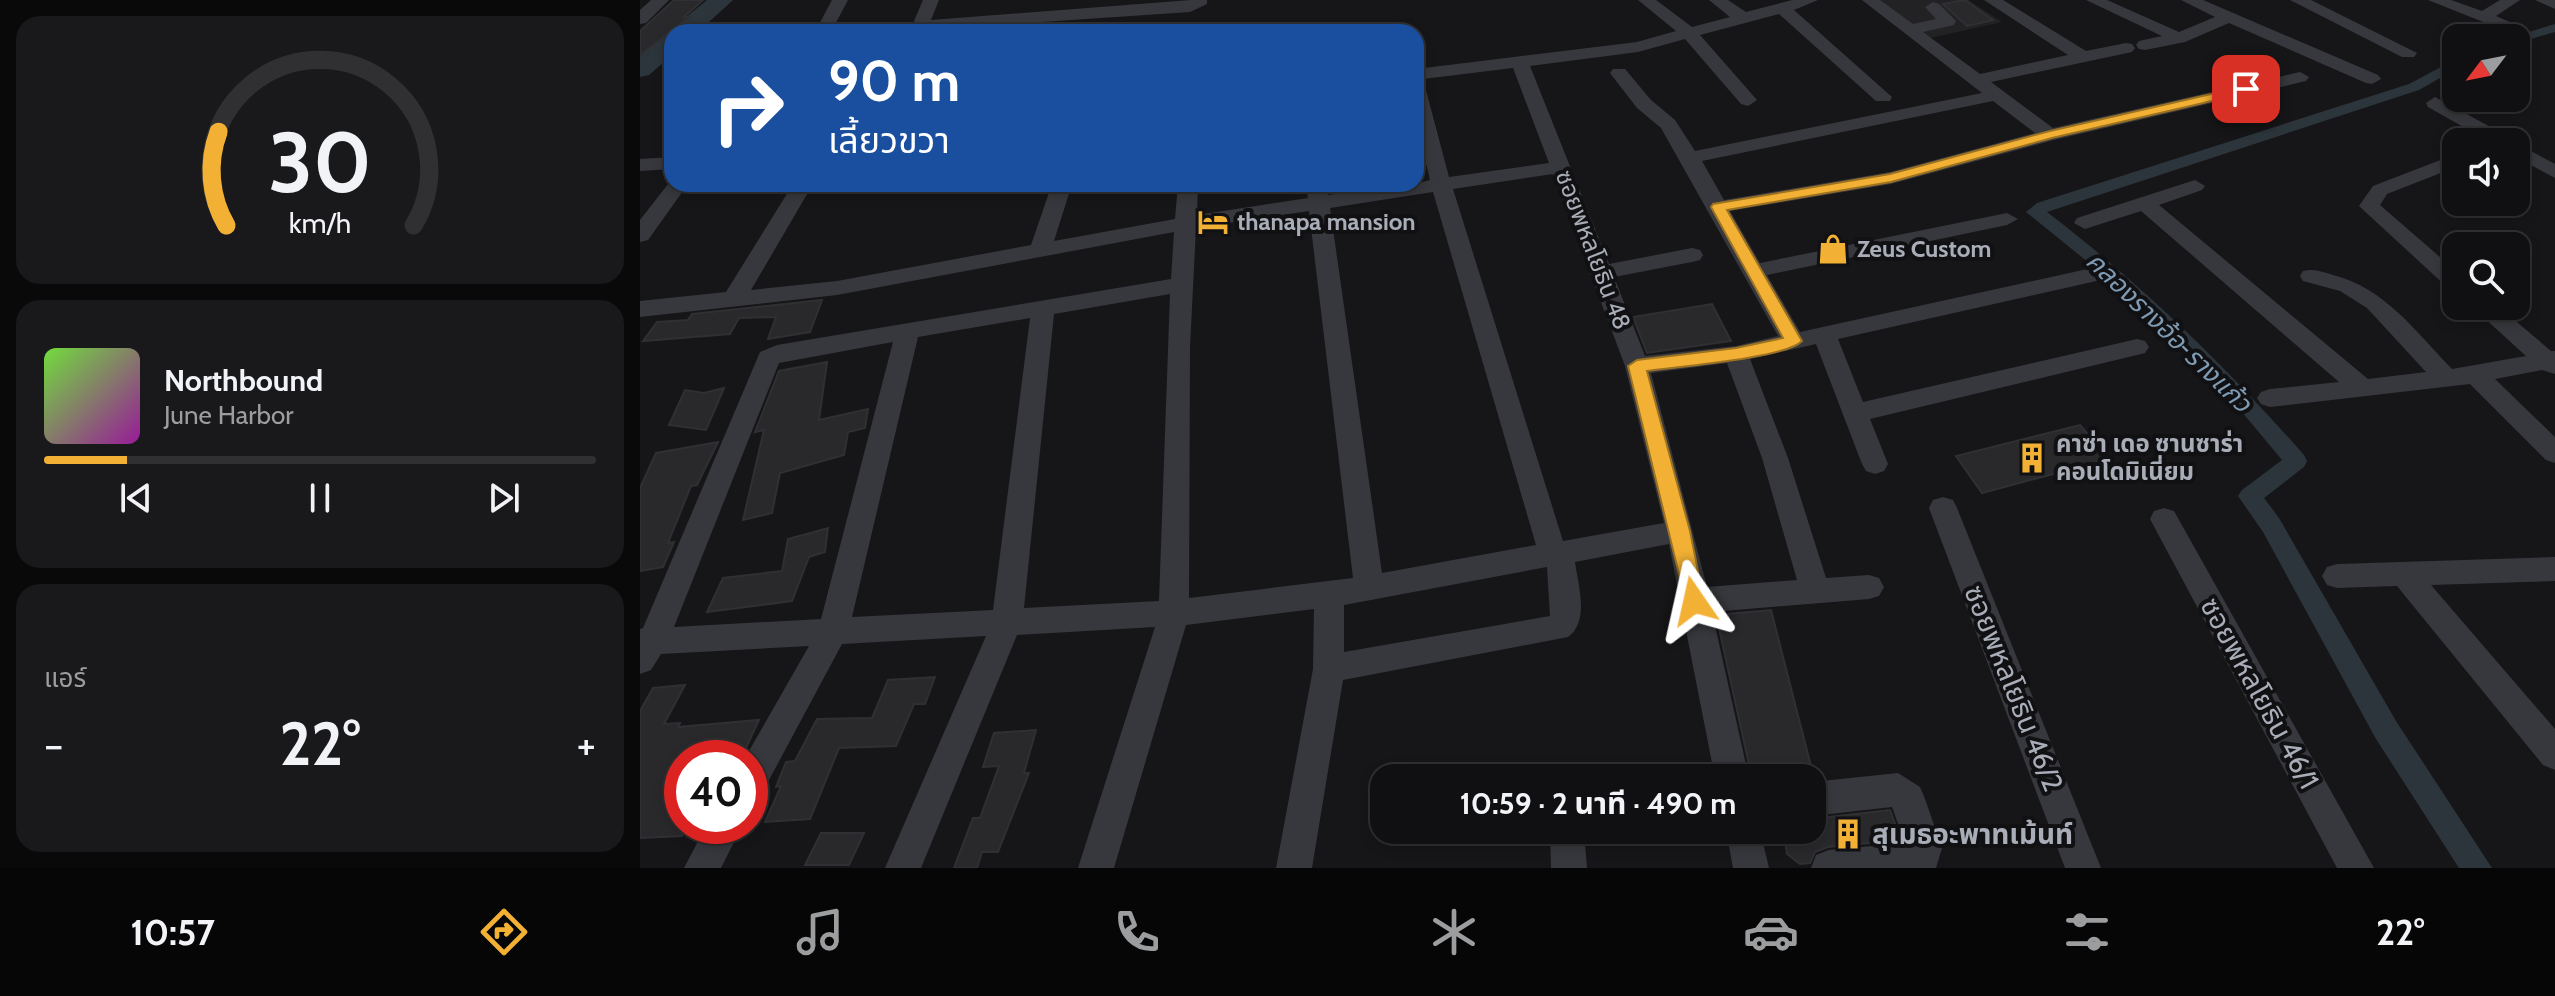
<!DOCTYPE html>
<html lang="th">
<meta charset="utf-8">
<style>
:root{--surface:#101012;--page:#19191b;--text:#f1f3f6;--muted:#9c9d9f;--line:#303032;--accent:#f2b134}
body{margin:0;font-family:Cabin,"Noto Sans Thai",sans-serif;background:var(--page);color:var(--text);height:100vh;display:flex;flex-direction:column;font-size:30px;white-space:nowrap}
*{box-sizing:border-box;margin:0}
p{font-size:26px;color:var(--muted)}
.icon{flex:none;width:44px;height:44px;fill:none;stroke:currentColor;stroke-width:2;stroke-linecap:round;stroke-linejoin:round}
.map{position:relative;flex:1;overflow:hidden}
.sheet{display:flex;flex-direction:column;gap:16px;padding:16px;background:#09090a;width:640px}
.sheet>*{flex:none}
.top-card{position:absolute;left:24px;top:24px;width:760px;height:168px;border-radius:24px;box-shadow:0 4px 12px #0003,0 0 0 2px var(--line);background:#1a4fa0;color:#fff;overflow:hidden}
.needle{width:52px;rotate:238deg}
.controls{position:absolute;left:1802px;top:24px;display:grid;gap:16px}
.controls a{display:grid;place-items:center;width:88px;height:88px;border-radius:16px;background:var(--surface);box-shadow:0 4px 12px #0003,0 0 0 2px var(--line);font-size:40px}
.speed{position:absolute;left:24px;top:740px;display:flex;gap:16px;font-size:40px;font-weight:700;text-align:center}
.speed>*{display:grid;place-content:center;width:104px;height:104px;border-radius:50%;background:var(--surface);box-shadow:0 4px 12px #0003,0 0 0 2px var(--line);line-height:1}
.speed .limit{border:12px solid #d22;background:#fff;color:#111}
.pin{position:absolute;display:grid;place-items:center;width:68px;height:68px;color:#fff;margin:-34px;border-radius:16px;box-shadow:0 4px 12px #0006}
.me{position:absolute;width:88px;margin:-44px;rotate:349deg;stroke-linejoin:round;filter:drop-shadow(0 0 6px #0008)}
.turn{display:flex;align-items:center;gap:28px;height:168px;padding:0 32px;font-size:36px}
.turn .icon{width:104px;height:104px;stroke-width:2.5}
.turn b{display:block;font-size:56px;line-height:68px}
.big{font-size:60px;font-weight:700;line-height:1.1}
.sheet .card{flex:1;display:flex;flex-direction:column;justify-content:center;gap:12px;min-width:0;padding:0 28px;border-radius:24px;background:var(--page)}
.sheet .dial{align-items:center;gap:0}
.dial svg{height:208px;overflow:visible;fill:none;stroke:var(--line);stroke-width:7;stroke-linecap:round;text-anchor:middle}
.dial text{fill:var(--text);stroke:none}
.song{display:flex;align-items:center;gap:24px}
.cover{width:96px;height:96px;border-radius:12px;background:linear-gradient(135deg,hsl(100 70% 55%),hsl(300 70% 35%))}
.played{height:8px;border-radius:4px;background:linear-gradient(90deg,var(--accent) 15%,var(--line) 15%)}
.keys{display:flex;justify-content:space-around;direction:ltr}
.heat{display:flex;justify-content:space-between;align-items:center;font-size:44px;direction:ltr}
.trip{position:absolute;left:730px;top:764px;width:456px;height:80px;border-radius:24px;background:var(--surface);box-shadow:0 4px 12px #0003,0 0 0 2px var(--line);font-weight:700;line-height:80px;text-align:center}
.tab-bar{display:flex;height:128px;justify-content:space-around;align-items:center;background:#060607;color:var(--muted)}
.tab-bar .icon{width:56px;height:56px}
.tab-bar .selected{color:var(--accent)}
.tab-bar b{font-size:36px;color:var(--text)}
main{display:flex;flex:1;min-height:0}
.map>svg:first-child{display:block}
</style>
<main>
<section class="sheet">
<div class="card dial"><svg viewBox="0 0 100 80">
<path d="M14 69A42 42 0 1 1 86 69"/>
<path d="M14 69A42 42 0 0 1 11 33" stroke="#f2b134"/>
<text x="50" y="56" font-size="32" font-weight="700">30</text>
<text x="50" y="72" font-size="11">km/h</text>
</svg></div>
<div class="card">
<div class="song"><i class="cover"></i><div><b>Northbound</b><p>June Harbor</p></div></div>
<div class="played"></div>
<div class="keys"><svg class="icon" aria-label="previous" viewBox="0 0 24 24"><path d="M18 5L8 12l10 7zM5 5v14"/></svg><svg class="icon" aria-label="pause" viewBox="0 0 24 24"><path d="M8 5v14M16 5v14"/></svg><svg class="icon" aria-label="next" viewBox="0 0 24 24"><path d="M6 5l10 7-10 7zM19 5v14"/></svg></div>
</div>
<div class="card"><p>แอร์</p>
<div class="heat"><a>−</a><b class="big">22°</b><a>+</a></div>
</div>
</section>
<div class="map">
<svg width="1915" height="868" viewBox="0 0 1915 868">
<rect width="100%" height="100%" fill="#161618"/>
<path fill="#222225" d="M1237 0H1328L1362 22 1286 39Z"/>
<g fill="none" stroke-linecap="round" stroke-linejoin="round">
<g fill="#2c353c" fill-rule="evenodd">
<path d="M1915 24V32L1876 43V38H1869Z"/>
<path d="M1816 59V69L1779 90 1407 212C1501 284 1586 366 1664 455L1667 461 1664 467 1624 498 1639 518 1756 721 1852 868H1819L1736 739 1623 532 1598 496 1602 490 1642 460 1587 394 1459 271 1386 212 1397 203 1769 84Z"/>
</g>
<g fill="#2c353c" fill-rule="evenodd">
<path d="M67 0H93L58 32 32 34 34 27Z"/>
<path d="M32 34V55L9 75 0 77V56L23 37Z"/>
</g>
</g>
<g fill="#29292c" stroke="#303034" stroke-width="2">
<path d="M34 0H63L44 17H49L0 55V31Z"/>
<path d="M1325 0 1353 20 1327 26 1303 4Z"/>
<path d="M182 300 170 332 128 339 136 317 99 318 90 334 3 341 17 322 48 320 52 314Z"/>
<path d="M1072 304 1091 341 1007 353 993 317Z"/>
<path d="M187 362 179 420 228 409 225 428 208 432 204 455 140 473 132 513 103 520 124 430 115 432 139 371Z"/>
<path d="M84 388 66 430 29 425 45 390 64 393Z"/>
<path d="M1440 425 1469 459 1342 493 1316 456Z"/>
<path d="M78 442 57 485 51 486 28 543 34 542 23 567 0 571V488L16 453Z"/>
<path d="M188 528 185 552 169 557 152 601 67 612 83 578 142 571 148 539Z"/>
<path d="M1131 610 1174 778H1112L1076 615Z"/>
<path d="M295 677 285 704H274L256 746 199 748 170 819 125 822 141 786 136 787 146 762 155 761 177 719 232 718 248 680Z"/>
<path d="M45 685 24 724 40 723 38 727 119 720 105 750 81 752 78 758H42V836L0 838V711L13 688Z"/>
<path d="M396 730 384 773H389L358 852H342L337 868H314L333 818H340L359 766 343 767 354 733Z"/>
<path d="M1250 810 1261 840 1188 847 1175 852 1170 863 1160 864 1147 854 1143 830H1172V819Z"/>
<path d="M181 833H224L209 865H165Z"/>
</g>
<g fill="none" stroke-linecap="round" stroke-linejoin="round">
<g fill="#37383d" fill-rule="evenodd">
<path d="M11 0H29L6 23 0 24V10Z"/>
<path d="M192 0H208L191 32H175Z"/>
<path d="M283 0H299L291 20 551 0H567V4L550 12 285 30 279 29 274 21Z"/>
<path d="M998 0H1016L1052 27 1090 17 1069 0H1088L1106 12 1152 0H1178L1154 10 1252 97 1250 101H1236L1139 14 1060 35 1117 100 1108 106 1101 104 1045 39 998 52 890 66 969 264 1052 248 1060 250 1063 255 1060 260 1052 262 974 277 1005 356 1096 346 1138 336 1021 128 997 108 973 77 970 73 973 69H985L1011 100 1035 120 1055 151 1342 93 1222 0H1240L1273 24 1296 19 1285 7 1293 2 1299 4 1316 21 1314 25 1283 32 1340 74 1428 55 1344 0H1363L1446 51 1486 43 1492 44 1495 48 1492 52 1351 82 1413 128 1660 72 1669 77 1666 81 1414 140 1251 184 1090 211 1120 263 1367 213 1378 219 1367 225 1127 275 1160 332 1452 268 1460 270 1463 275 1460 280 1452 282 1198 339 1223 402 1497 339 1505 341 1509 347 1505 353 1497 355 1230 419 1248 464 1244 471 1235 474 1226 471 1222 464 1176 344 1110 359 1148 458 1186 578 1229 575 1239 578 1244 587 1239 596 1229 599 1072 612 1109 778H1075L1029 544 935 562C938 585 950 621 928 637L703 680 672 868H636L673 669 674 609 546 625 474 868H438L515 627 377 635 281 868H245L346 636 202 644 122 793 110 797V758H105L169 646 21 654 11 670 0 674V629L3 628 120 352 137 345 531 279 534 232 197 295 0 317V301L86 292 153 184H173L111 290 197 281 391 245 412 184H432L414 241 535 219 538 184H558L557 215 668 198 666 184H686L688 195 776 184 790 180 776 121V69L997 42 1036 31ZM873 68 909 163 809 177 783 79ZM1353 101 1395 133 1250 172 1084 200 1062 161ZM913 174 985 366 1024 523 923 541 813 189ZM793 192 896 545 742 573 690 208ZM669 211 713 578 549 598 550 347 556 228ZM530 294 519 601 384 608 414 314ZM390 318 353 610 212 617 278 337ZM253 342 181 619 34 627 139 363ZM1087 363 1122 458 1157 580 1067 587 1011 373ZM907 567 910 616 704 652V605Z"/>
<path d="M1446 0H1467L1539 32 1575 17 1541 0H1563L1738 75 1741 79 1732 84 1726 83 1589 23 1545 42 1505 50 1499 49 1496 45 1499 41 1522 36Z"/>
<path d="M1650 0H1671L1777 53 1774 57H1762Z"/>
<path d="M1788 0H1811L1842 11 1860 0H1880L1856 16 1890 31 1882 36 1876 35Z"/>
<path d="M1895 0H1915V9Z"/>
<path d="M1795 97 1871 138 1874 142H1850L1788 107 1786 103Z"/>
<path d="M1876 143 1915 164V178L1876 157Z"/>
<path d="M1816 154V167L1747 194 1740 205 1816 271V290L1808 288 1719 206 1733 186Z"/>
<path d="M32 157V169L0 171V159Z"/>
<path d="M32 179V184H48L8 240 0 242V220Z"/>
<path d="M1555 180 1565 186 1562 190 1519 205 1728 379 1786 372 1727 308 1700 291 1663 281 1660 276 1663 271C1674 268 1683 272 1693 275 1745 288 1776 332 1812 369L1886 356 1831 306H1858L1911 351H1915V374L1902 370 1855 379 1915 437V463L1906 460 1830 384 1630 407 1621 404 1617 398 1621 392 1630 389 1699 382 1501 211 1445 229 1434 223 1437 218Z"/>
<path d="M1303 497 1313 500 1317 508 1461 868H1425L1289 508 1293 500Z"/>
<path d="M1524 508 1534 511 1734 868H1697L1510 519 1514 511Z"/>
<path d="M1915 557V581L1791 585 1915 729V770L1903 765 1757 586 1697 588 1687 585 1682 576 1687 567 1697 564Z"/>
<path d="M1258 773 1280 787 1285 799 1302 848 1296 868H1171L1176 855 1189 850 1265 843 1252 807 1172 816V782Z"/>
<path d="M66 826H102L81 868H44Z"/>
<path d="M910 830H944L947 868H911Z"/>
<path d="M1086 830H1120L1129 868H1093Z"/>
</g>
</g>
<path fill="#f2b134" stroke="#9d7322" stroke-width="2" d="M1606 86 1611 87V92L1412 138 1251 182 1087 210 1162 341C1147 358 1034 367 1007 371L1050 531 1064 601 1061 607 1054 610 1047 607 988 366 997 360 1096 348 1143 338 1071 207 1073 204 1250 174 1410 131Z"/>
<defs>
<g id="hotel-bare" transform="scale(2.4)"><path d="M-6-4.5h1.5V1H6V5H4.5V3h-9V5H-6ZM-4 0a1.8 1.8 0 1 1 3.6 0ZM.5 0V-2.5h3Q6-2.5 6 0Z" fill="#f2b134" stroke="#111113" stroke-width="2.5" paint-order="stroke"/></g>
<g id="shop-bare" transform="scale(2.4)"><path d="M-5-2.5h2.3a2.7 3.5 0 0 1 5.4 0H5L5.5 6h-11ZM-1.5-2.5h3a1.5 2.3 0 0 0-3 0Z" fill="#f2b134" stroke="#111113" stroke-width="2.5" paint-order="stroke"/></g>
<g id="building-bare" transform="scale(2.4)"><path d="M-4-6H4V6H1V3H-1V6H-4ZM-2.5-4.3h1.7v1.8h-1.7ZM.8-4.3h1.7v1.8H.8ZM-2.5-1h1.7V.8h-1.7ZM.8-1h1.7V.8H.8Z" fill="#f2b134" stroke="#111113" stroke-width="2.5" paint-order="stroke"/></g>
</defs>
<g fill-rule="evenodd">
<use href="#hotel-bare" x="573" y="222"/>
<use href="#shop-bare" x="1193" y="249"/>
<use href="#building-bare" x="1392" y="458"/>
<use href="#building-bare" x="1208" y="834"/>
</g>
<g text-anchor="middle" stroke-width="8" stroke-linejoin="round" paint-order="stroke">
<g font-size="24" font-weight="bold" fill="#a8adb8" stroke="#111113" text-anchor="start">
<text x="597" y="230">thanapa mansion</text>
<text x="1217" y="257">Zeus Custom</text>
<text x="1416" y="452">คาซ่า เดอ ซานซาร่า<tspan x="1416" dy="28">คอนโดมิเนี่ยม</tspan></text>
</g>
<g font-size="24" fill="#a8adb8" stroke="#111113">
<text transform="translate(953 250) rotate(69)" y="8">ซอยพหลโยธิน 48</text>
</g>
<g font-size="26" font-style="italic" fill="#7f9bb3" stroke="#111113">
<text transform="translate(1529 332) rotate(44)" y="9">คลองรางอ้อ-รางแก้ว</text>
</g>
<g font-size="28" fill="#a8adb8" stroke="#111113">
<text transform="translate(1374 688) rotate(68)" y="10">ซอยพหลโยธิน 46/2</text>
<text transform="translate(1620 693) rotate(61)" y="10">ซอยพหลโยธิน 46/1</text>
</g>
<g font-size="28" font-weight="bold" fill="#a8adb8" stroke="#111113" text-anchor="start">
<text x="1232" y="844">สุเมธอะพาทเม้นท์</text>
</g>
</g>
</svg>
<div class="controls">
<a><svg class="needle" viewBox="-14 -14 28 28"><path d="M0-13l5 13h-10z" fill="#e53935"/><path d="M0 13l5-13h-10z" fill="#9c9d9f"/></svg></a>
<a><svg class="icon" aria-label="sound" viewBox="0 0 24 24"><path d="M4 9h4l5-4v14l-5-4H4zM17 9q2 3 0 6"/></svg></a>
<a><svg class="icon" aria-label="search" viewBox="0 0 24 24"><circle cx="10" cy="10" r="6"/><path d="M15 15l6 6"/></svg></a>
</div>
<div class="speed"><div class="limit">40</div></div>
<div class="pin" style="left:1606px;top:89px;background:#d93025"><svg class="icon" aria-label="arrive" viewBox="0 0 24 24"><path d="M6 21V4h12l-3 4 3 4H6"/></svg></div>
<svg class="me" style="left:1054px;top:601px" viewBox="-20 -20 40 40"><path d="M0-17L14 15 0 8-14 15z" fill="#f2b134" stroke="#fff" stroke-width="4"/></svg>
<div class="trip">10:59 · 2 นาที · 490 m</div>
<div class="top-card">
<div class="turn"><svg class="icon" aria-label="right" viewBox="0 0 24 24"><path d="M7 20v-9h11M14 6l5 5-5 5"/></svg><div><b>90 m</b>เลี้ยวขวา</div></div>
</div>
</div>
</main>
<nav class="tab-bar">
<b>10:57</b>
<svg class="icon selected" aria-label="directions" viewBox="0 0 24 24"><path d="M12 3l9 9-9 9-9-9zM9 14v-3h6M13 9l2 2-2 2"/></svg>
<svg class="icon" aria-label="music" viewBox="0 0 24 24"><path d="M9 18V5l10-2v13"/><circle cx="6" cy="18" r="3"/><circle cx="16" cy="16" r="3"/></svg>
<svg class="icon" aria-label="phone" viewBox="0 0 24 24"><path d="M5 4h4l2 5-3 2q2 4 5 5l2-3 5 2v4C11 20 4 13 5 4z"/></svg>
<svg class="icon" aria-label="climate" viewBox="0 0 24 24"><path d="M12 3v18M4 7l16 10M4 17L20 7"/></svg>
<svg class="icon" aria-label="car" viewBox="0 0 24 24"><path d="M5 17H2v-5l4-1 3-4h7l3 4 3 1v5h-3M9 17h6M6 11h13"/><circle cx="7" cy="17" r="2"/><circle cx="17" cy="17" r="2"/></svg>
<svg class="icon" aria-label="filters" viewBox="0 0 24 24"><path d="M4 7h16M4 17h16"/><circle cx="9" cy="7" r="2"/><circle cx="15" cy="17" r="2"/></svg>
<b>22°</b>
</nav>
